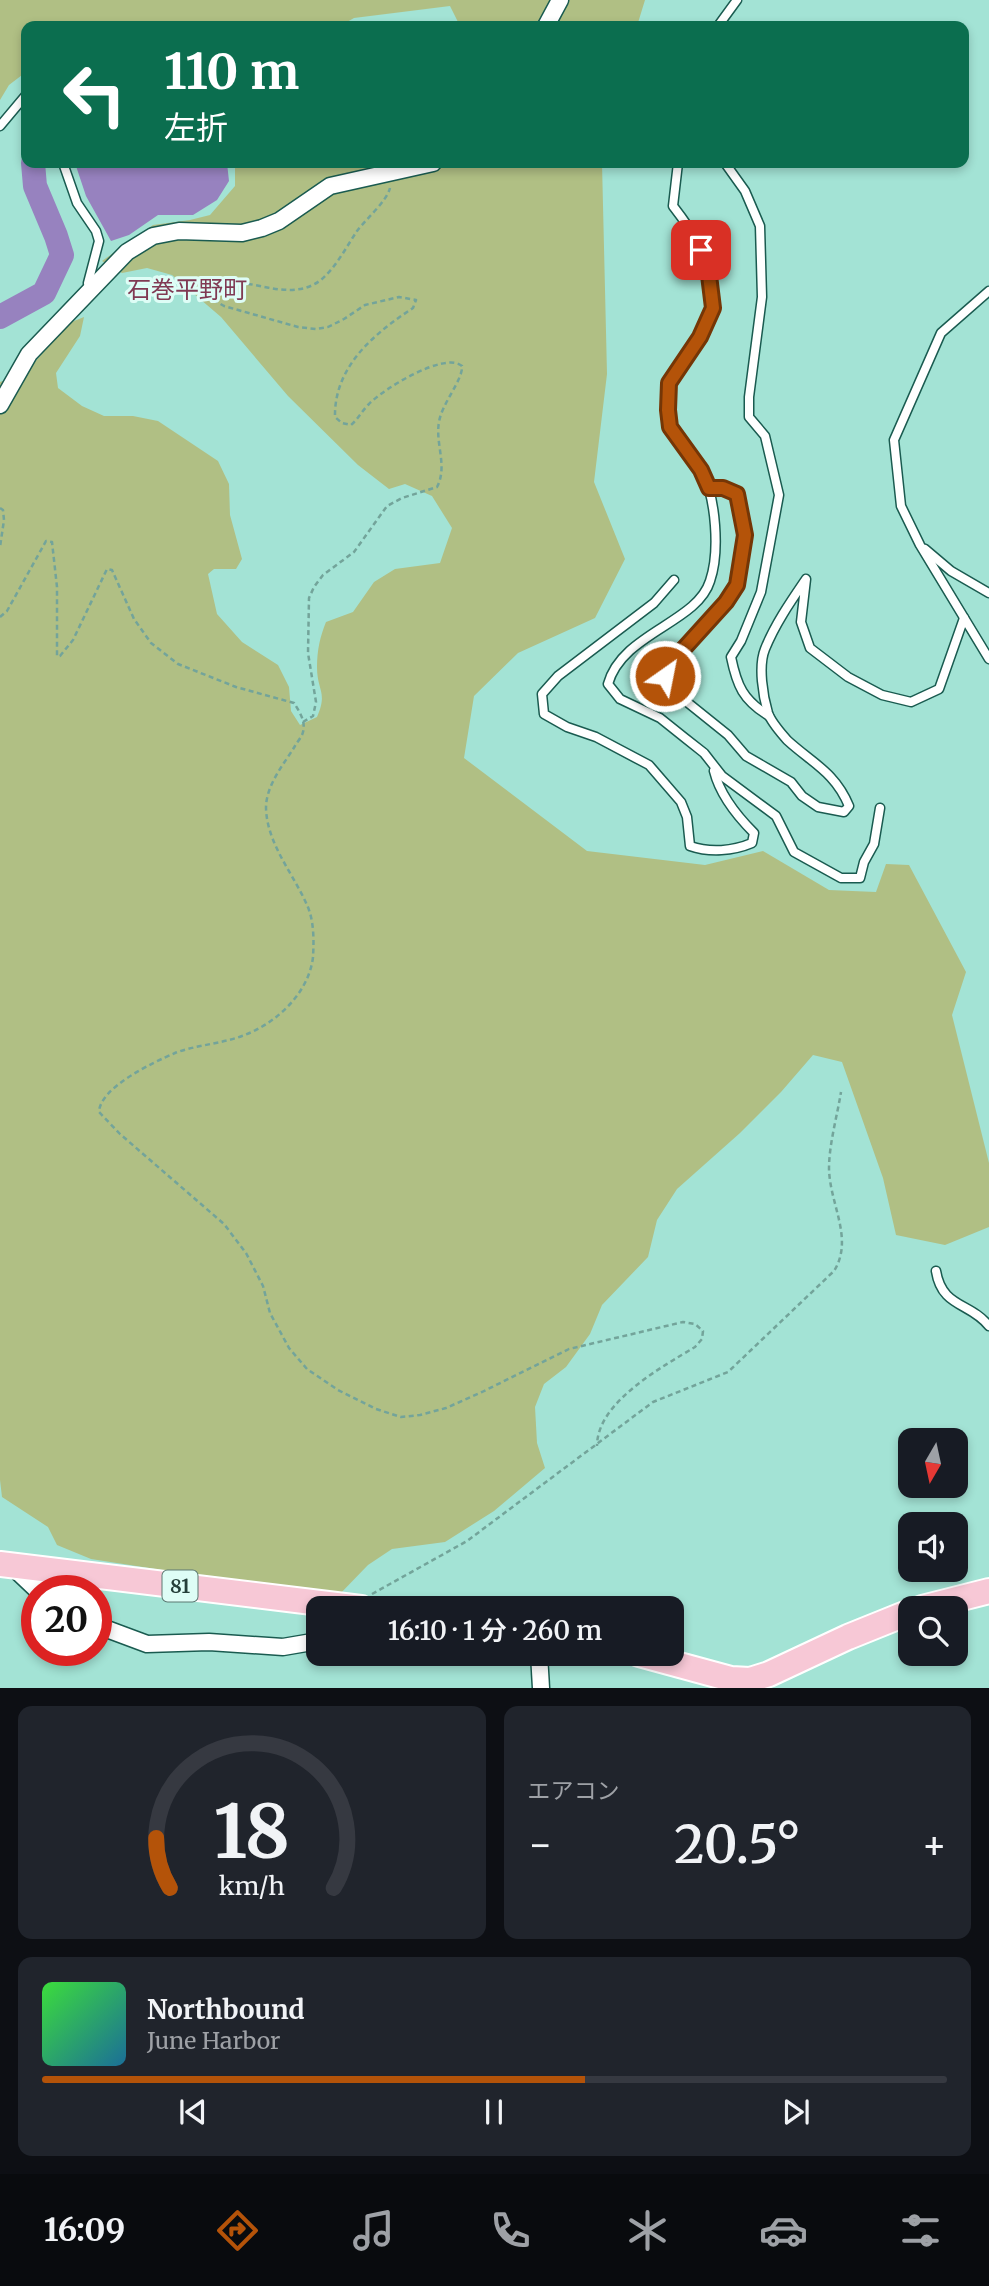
<!DOCTYPE html>
<html lang="ja">
<meta charset="utf-8">
<style>
:root{--surface:#171b24;--page:#20242c;--text:#f1f3f6;--muted:#9ea1a6;--line:#363941;--accent:#b45309}
body{margin:0;font-family:Merriweather,"Noto Sans JP",serif;background:var(--page);color:var(--text);height:100vh;display:flex;flex-direction:column;font-size:26px;white-space:nowrap}
*{box-sizing:border-box;margin:0}
p{font-size:23px;color:var(--muted)}
.icon{flex:none;width:38px;height:38px;fill:none;stroke:currentColor;stroke-width:2;stroke-linecap:round;stroke-linejoin:round}
.map{position:relative;height:1688px;overflow:hidden}
.drawer{display:flex;flex-direction:column;gap:18px;padding:18px;background:#0d0f14;flex:1}
.drawer>*{flex:none}
.banner{position:absolute;left:21px;top:21px;width:948px;height:147px;border-radius:14px;box-shadow:0 4px 10px #0003;background:#0b6e4f;color:#fff;overflow:hidden}
.needle{width:46px;rotate:189deg}
.fabs{position:absolute;left:898px;top:1428px;display:grid;gap:14px}
.fabs a{display:grid;place-items:center;width:70px;height:70px;border-radius:14px;background:var(--surface);box-shadow:0 4px 10px #0003;font-size:35px}
.speed{position:absolute;left:21px;top:1575px;display:flex;gap:14px;font-size:35px;font-weight:700;text-align:center}
.speed>*{display:grid;place-content:center;width:91px;height:91px;border-radius:50%;background:var(--surface);box-shadow:0 4px 10px #0003;line-height:1}
.speed .limit{border:10px solid #d22;background:#fff;color:#111}
.pin{position:absolute;display:grid;place-items:center;width:60px;height:60px;color:#fff;margin:-30px;border-radius:14px;box-shadow:0 4px 10px #0006}
.me{position:absolute;width:77px;margin:-38px;rotate:33deg;stroke-linejoin:round;filter:drop-shadow(0 0 5px #0008)}
.turn{display:flex;align-items:center;gap:24px;height:147px;padding:0 28px;font-size:32px}
.turn .icon{width:91px;height:91px;stroke-width:2.5}
.turn b{display:block;font-size:49px;line-height:60px}
.big{font-size:52px;font-weight:600;line-height:1.1}
.drawer .card{flex:1;display:flex;flex-direction:column;justify-content:center;gap:10px;min-width:0;padding:0 24px;border-radius:14px;background:var(--page)}
.drawer .dial{align-items:center;gap:0}
.dial svg{height:182px;overflow:visible;fill:none;stroke:var(--line);stroke-width:7;stroke-linecap:round;text-anchor:middle}
.dial text{fill:var(--text);stroke:none}
.song{display:flex;align-items:center;gap:21px}
.cover{width:84px;height:84px;border-radius:10px;background:linear-gradient(135deg,hsl(120 70% 55%),hsl(200 70% 35%))}
.played{height:7px;border-radius:4px;background:linear-gradient(90deg,var(--accent) 60%,var(--line) 60%)}
.keys{display:flex;justify-content:space-around;direction:ltr}
.heat{display:flex;justify-content:space-between;align-items:center;font-size:38px;direction:ltr}
.drawer .tiles{flex:1;display:grid;gap:18px;grid-template-columns:1fr 1fr}
.card:last-child{grid-column:span 2}
.trip{position:absolute;left:306px;top:1596px;width:378px;height:70px;border-radius:14px;background:var(--surface);box-shadow:0 4px 10px #0003;font-weight:600;line-height:70px;text-align:center}
.tabs{display:flex;height:112px;justify-content:space-around;align-items:center;background:#090b0e;color:var(--muted)}
.tabs .icon{width:49px;height:49px}
.tabs .current{color:var(--accent)}
.tabs b{font-size:32px;color:var(--text)}
.map>svg:first-child{display:block}
</style>
<div class="map">
<svg width="989" height="1688" viewBox="0 0 989 1688">
<rect width="100%" height="100%" fill="#a3e3d5"/>
<g fill="#b0bf84">
<path d="M0 0H645L637 26H460L450 6 354 18 340 26H26V72L9 85 0 100Z"/>
<path d="M235 163H602L607 374 594 482 625 559 595 618 518 653 474 696 464 758 587 851 705 865 763 851 829 890 876 892 886 864 909 865 966 972 952 1015 989 1163V1227L945 1245 896 1235 883 1178 842 1062 813 1055 781 1092 740 1133 677 1189 657 1220 648 1257 602 1305 590 1334 566 1367 544 1384 535 1407 537 1443 545 1468 494 1511 445 1542 392 1549 368 1565 337 1597 91 1559 57 1545 48 1527 2 1497 0 1480V382L25 373 69 323 84 317 80 336 56 373 58 388 82 406 104 416H133L158 421 218 461 229 484 230 515 242 559 236 569H214L208 574 217 614 242 642 278 665 289 687 291 711 300 725 317 717C328 692 317 691 317 667 317 650 320 637 326 622L353 612 374 582 395 569 440 563 452 528 432 496 405 484 389 489 358 465 288 396 221 317 172 275 147 268 122 273 102 261 153 225 190 220 210 215 235 186Z"/>
</g>
<path fill="#9782bf" d="M75 163H227L229 181 217 200 193 215H158L129 235 111 241 86 196Z"/>
<g fill="none" stroke-linecap="round" stroke-linejoin="round">
<path stroke="#9782bf" stroke-width="24" d="M0 317 44 293 62 255 56 236 35 186 33 163"/>
<g stroke="#1a5b50" stroke-width="11">
<g id="service">
<path d="M718 26 737 0"/>
<path d="M0 126 26 95"/>
<path d="M63 163 77 203 96 231 99 241 88 283 89 289"/>
<path d="M678 163 673 206C694 233 706 252 710 286 711 293 713 301 713 307 712 316 704 329 700 337 685 364 668 374 668 407 667 435 689 449 702 472 716 498 720 552 710 581 697 623 622 633 608 684L620 699 660 718 685 738 704 753 722 776 776 816 794 852 841 878H860L864 862 874 844 880 808"/>
<path d="M725 163 745 191 760 226 762 297 749 397V417L765 436 779 495 761 592 741 641 731 657C737 686 743 700 769 716"/>
<path d="M989 291 941 333 894 440 901 506 920 545 989 659"/>
<path d="M709 488 723 487 737 494 745 535 737 585 726 602 668 666 665 676 672 690 728 735 746 756 791 782 802 796 818 807 844 812 849 806C835 772 812 763 787 740 781 733 771 722 768 713 763 696 758 666 765 649 775 624 791 601 806 579L801 622 810 648 848 677 882 695 911 702 939 689 964 618"/>
<path d="M925 549 951 571 989 593"/>
<path d="M674 580 654 603 558 676 542 694 544 714 567 727 596 737 649 765 681 802 687 817 690 846C710 853 733 851 752 843L754 833C737 816 720 795 714 771"/>
<path d="M936 1271C942 1308 970 1302 989 1326"/>
</g>
</g>
<g stroke="#1a5b50" stroke-width="19">
<g id="minor">
<path d="M546 26 560 0"/>
<path d="M0 405 29 354 127 252 153 236 179 231 242 233 262 228 279 221 330 186 433 163"/>
<path d="M15 1566 19 1573 38 1591"/>
<path d="M96 1625 147 1644 209 1642 283 1647 318 1641"/>
<path d="M539 1654 541 1688"/>
</g>
</g>
<g stroke="#fff" stroke-width="28">
<g id="primary">
<path d="M0 1564 361 1608"/>
<path d="M922 1608 989 1591"/>
<path d="M639 1654 731 1679 750 1680 769 1674 848 1637 910 1612"/>
</g>
</g>
<g stroke="#73a49a" stroke-width="2.5" stroke-dasharray="5 3.5" stroke-linecap="butt">
<path d="M0 508 3 510 4 520 0 547"/>
<path d="M0 617 7 611 46 541 52 542 57 587V656H60L73 640 107 569 112 570 134 619 151 643 178 664 236 687 294 703C299 711 306 721 303 732 302 737 297 742 295 746 284 764 266 785 266 808 267 844 293 873 307 905 314 920 314 940 313 957 309 993 276 1024 242 1036 220 1044 196 1045 175 1053 154 1062 100 1087 99 1112L120 1134 224 1224 246 1253 263 1286 270 1313 289 1348 307 1369 338 1390 376 1409 401 1417 420 1415 446 1408 482 1392 569 1349 683 1322 695 1324 703 1331 702 1339 695 1347C662 1367 597 1402 597 1446"/>
<path d="M303 722 313 716 316 702 308 653 309 598 314 587 323 575 354 552 387 506 402 498 437 487C448 466 435 444 439 422 442 403 463 380 462 366 445 351 383 389 369 404 362 411 358 419 351 425L342 423 335 417C334 366 375 333 413 308L416 300 399 297 365 305 344 319 328 327 316 329 298 327 224 306 212 299 207 290C235 265 286 309 322 279 336 267 347 246 357 231 366 219 387 201 390 188"/>
<path d="M372 1594 467 1541 653 1402 728 1372 834 1271C854 1239 830 1205 829 1169 829 1144 837 1117 841 1092"/>
</g>
<use href="#service" stroke="#fff" stroke-width="8"/>
<use href="#minor" stroke="#fff" stroke-width="16"/>
<use href="#primary" stroke="#f7c8d6" stroke-width="24"/>
</g>
<g fill="none" stroke-linecap="round" stroke-linejoin="round">
<g stroke="#753606" stroke-width="18">
<path id="route" d="M665 676 668 666 726 602 737 585 745 535 737 494 723 488H709L701 470 670 427 668 410 669 383 700 337 713 308 708 267 701 250"/>
</g>
<use href="#route" stroke="#b45309" stroke-width="12"/>
</g>
<g text-anchor="middle" stroke-width="6" stroke-linejoin="round" paint-order="stroke">
<rect fill="#defdf6" stroke="#5c7872" stroke-width="2" x="162.5" y="1570.5" width="35" height="31" rx="5"/>
<g font-size="19" font-weight="bold" fill="#253f3a">
<text x="180" y="1593">81</text>
</g>
<g font-size="24" fill="#803a53" stroke="#defdf6">
<text x="187" y="298">石巻平野町</text>
</g>
</g>
</svg>
<div class="fabs">
<a><svg class="needle" viewBox="-14 -14 28 28"><path d="M0-13l5 13h-10z" fill="#e53935"/><path d="M0 13l5-13h-10z" fill="#9ea1a6"/></svg></a>
<a><svg class="icon" aria-label="sound" viewBox="0 0 24 24"><path d="M4 9h4l5-4v14l-5-4H4zM17 9q2 3 0 6"/></svg></a>
<a><svg class="icon" aria-label="search" viewBox="0 0 24 24"><circle cx="10" cy="10" r="6"/><path d="M15 15l6 6"/></svg></a>
</div>
<div class="speed"><div class="limit">20</div></div>
<div class="pin" style="left:701px;top:250px;background:#d93025"><svg class="icon" aria-label="arrive" viewBox="0 0 24 24"><path d="M6 21V4h12l-3 4 3 4H6"/></svg></div>
<svg class="me" style="left:665px;top:676px" viewBox="-20 -20 40 40"><circle r="17" fill="#b45309" stroke="#fff" stroke-width="3"/><path d="M0-11L8 9 0 5-8 9z" fill="#fff"/></svg>
<div class="trip">16:10 · 1 分 · 260 m</div>
<div class="banner">
<div class="turn"><svg class="icon" aria-label="left" viewBox="0 0 24 24"><path d="M17 20v-9H6M10 6l-5 5 5 5"/></svg><div><b>110 m</b>左折</div></div>
</div>
</div>
<section class="drawer">
<div class="tiles">
<div class="card dial"><svg viewBox="0 0 100 80">
<path d="M14 69A42 42 0 1 1 86 69"/>
<path d="M14 69A42 42 0 0 1 8 47" stroke="#b45309"/>
<text x="50" y="56" font-size="32" font-weight="700">18</text>
<text x="50" y="72" font-size="11">km/h</text>
</svg></div>
<div class="card"><p>エアコン</p>
<div class="heat"><a>−</a><b class="big">20.5°</b><a>+</a></div>
</div>
<div class="card">
<div class="song"><i class="cover"></i><div><b>Northbound</b><p>June Harbor</p></div></div>
<div class="played"></div>
<div class="keys"><svg class="icon" aria-label="previous" viewBox="0 0 24 24"><path d="M18 5L8 12l10 7zM5 5v14"/></svg><svg class="icon" aria-label="pause" viewBox="0 0 24 24"><path d="M8 5v14M16 5v14"/></svg><svg class="icon" aria-label="next" viewBox="0 0 24 24"><path d="M6 5l10 7-10 7zM19 5v14"/></svg></div>
</div>
</div>
</section>
<nav class="tabs">
<b>16:09</b>
<svg class="icon current" aria-label="directions" viewBox="0 0 24 24"><path d="M12 3l9 9-9 9-9-9zM9 14v-3h6M13 9l2 2-2 2"/></svg>
<svg class="icon" aria-label="music" viewBox="0 0 24 24"><path d="M9 18V5l10-2v13"/><circle cx="6" cy="18" r="3"/><circle cx="16" cy="16" r="3"/></svg>
<svg class="icon" aria-label="phone" viewBox="0 0 24 24"><path d="M5 4h4l2 5-3 2q2 4 5 5l2-3 5 2v4C11 20 4 13 5 4z"/></svg>
<svg class="icon" aria-label="climate" viewBox="0 0 24 24"><path d="M12 3v18M4 7l16 10M4 17L20 7"/></svg>
<svg class="icon" aria-label="car" viewBox="0 0 24 24"><path d="M5 17H2v-5l4-1 3-4h7l3 4 3 1v5h-3M9 17h6M6 11h13"/><circle cx="7" cy="17" r="2"/><circle cx="17" cy="17" r="2"/></svg>
<svg class="icon" aria-label="filters" viewBox="0 0 24 24"><path d="M4 7h16M4 17h16"/><circle cx="9" cy="7" r="2"/><circle cx="15" cy="17" r="2"/></svg>
</nav>
